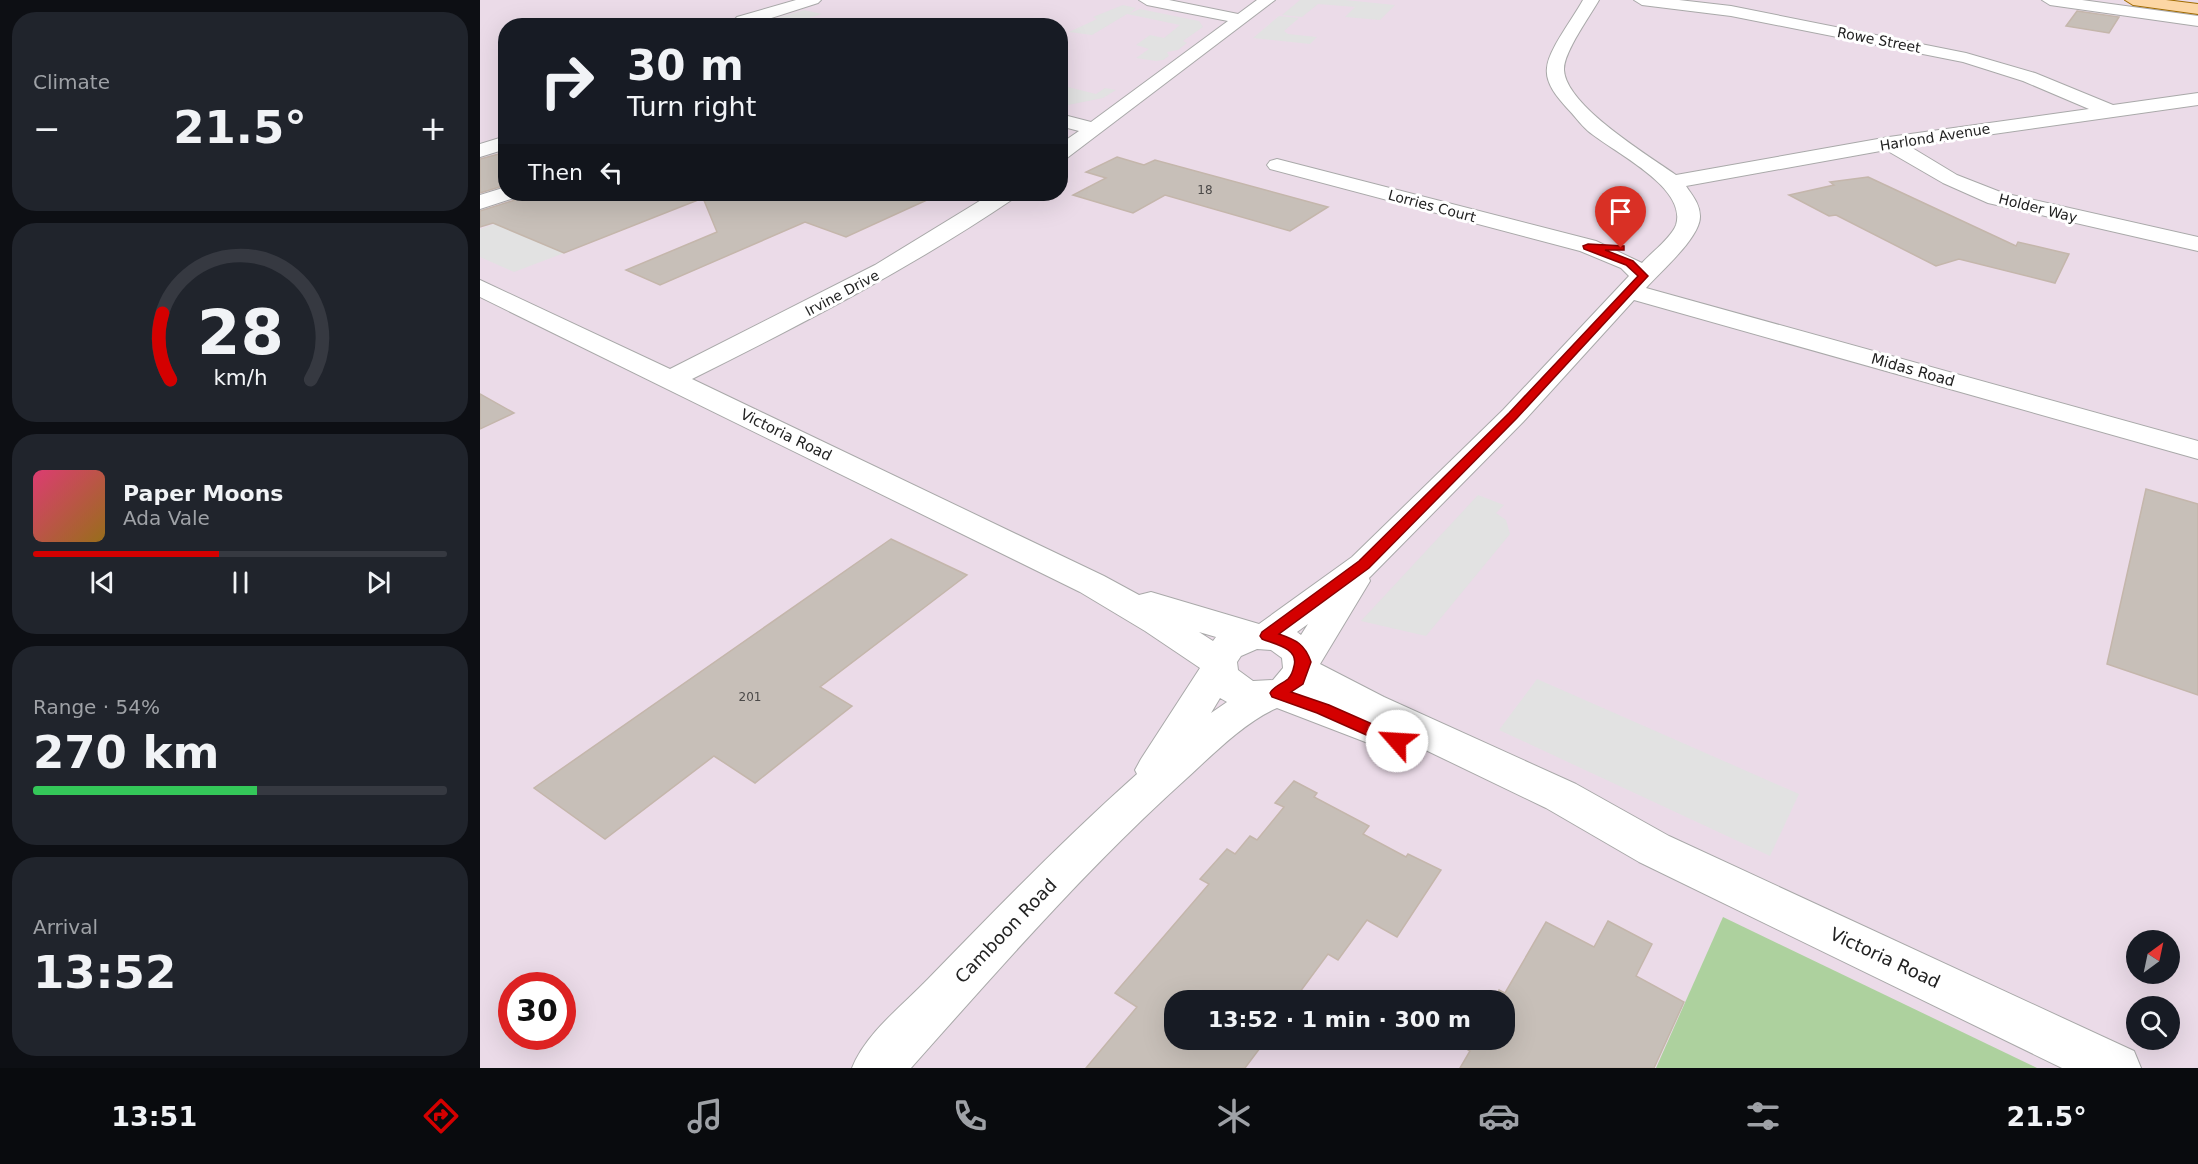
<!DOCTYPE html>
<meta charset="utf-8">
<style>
:root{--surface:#171b24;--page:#20242c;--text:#f1f3f6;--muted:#9ea1a6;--line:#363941;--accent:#d40000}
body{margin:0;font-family:"DejaVu Sans",sans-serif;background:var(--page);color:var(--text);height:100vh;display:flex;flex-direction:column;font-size:22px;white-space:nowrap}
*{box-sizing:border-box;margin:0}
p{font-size:20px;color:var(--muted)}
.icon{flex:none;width:33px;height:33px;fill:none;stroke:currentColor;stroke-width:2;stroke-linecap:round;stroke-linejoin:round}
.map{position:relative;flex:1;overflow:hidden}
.details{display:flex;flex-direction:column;gap:12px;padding:12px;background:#0d0f14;width:480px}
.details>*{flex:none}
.guide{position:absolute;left:18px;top:18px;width:570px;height:183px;border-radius:24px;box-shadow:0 6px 24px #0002;background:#171b24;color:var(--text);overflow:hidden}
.needle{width:39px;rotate:33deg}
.fabs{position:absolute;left:1646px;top:930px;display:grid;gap:12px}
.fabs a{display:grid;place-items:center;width:54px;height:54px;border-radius:50%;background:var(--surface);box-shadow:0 6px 24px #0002;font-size:30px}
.speed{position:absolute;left:18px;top:972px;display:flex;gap:12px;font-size:30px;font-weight:700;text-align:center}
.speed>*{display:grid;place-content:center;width:78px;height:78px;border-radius:50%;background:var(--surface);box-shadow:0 6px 24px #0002;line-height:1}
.speed .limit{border:9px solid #d22;background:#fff;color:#111}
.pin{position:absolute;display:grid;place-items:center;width:51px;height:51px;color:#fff;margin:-62px -26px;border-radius:50% 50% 50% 0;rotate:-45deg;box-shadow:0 0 6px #0007}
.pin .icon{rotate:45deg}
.me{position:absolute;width:66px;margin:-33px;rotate:296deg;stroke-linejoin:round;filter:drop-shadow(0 0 4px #0008)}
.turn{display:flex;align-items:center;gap:21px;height:126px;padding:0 30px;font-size:27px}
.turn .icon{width:78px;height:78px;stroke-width:2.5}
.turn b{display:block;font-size:42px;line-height:51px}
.then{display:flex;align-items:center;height:57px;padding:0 30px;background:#0003;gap:12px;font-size:22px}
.big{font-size:45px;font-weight:700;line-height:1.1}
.details .widget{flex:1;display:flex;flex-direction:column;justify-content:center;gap:9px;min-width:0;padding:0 21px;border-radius:24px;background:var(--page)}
.details .dial{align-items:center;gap:0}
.dial svg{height:156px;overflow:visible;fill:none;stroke:var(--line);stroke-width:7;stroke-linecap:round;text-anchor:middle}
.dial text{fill:var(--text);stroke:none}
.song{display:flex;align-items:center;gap:18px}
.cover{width:72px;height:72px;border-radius:9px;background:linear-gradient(135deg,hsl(340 70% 55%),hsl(40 70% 35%))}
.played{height:6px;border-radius:3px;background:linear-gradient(90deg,var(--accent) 45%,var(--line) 45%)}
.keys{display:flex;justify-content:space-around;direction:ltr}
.heat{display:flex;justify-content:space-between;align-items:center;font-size:33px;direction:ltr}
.charge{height:9px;border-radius:4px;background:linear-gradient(90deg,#34c759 54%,var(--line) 0)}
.trip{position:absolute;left:684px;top:990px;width:351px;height:60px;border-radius:24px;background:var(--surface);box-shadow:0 6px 24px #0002;font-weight:700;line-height:60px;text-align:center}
.tab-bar{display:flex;height:96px;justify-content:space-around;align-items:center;background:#090b0e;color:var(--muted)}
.tab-bar .icon{width:42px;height:42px}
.tab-bar .on{color:var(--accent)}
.tab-bar b{font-size:27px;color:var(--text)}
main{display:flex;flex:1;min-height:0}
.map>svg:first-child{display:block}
</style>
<main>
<section class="details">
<div class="widget"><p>Climate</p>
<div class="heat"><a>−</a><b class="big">21.5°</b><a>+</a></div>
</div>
<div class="widget dial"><svg viewBox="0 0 100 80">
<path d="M14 69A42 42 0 1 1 86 69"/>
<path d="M14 69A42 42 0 0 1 10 35" stroke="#d40000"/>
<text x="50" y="56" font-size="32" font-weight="700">28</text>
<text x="50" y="72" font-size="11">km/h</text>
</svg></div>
<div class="widget">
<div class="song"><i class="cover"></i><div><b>Paper Moons</b><p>Ada Vale</p></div></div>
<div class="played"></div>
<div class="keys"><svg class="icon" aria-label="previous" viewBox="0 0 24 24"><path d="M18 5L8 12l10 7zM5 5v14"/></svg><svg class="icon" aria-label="pause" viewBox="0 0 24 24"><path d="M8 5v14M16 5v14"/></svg><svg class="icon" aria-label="next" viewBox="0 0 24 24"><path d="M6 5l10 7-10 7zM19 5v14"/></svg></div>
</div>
<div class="widget"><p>Range · 54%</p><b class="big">270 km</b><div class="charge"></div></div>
<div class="widget"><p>Arrival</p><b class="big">13:52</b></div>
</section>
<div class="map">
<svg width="1718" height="1068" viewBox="0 0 1718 1068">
<rect width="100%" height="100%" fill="#f2efe9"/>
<path fill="#ebdbe8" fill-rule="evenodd" d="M0 0H1718V1068H0ZM26 26H580V194H26ZM1656 940H1689V974H1656ZM32 986H82V1036H32ZM694 1000H1024V1040H694ZM1656 1006H1689V1040H1656Z"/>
<path fill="#add19e" d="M1243 917 1557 1068H1176Z"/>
<g fill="#e2e2e2">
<path d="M820 0H865L915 5 900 20 865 17 875 7 838 4 822 17 802 15Z"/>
<path d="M643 5 656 8 650 13 660 9 719 21 723 27 703 41 707 43 698 50 687 52 689 56 683 60 676 61 656 58 669 49 656 45 670 35 684 38 700 25 647 14 612 35 589 32 617 19 613 17Z"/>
<path d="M324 10 342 14 319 21 318 24 322 25H290V20Z"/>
<path d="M799 16 819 18 804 31 808 34 837 37 830 44 773 38Z"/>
<path d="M584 86 616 94 625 88 636 90 623 98 588 105 581 103V87Z"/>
<path d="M17 223 84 253 34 272 0 257V229Z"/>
<path d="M998 495 1024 505 1016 513 1026 520 1030 534 946 636 881 621Z"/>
<path d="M1057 679 1319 794 1290 856 1019 730Z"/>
</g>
<g fill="#c7bfb8" stroke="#c4b6ab" stroke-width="1.5">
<path d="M1597 11 1639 17 1629 33 1586 26Z"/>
<path d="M26 152V185L0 193V159Z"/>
<path d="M637 157 664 165 675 160 848 207 810 231 685 195 653 213 593 195 626 178 606 172Z"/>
<path d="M1388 177 1536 246 1538 242 1589 254 1575 283 1479 259 1456 266 1356 215 1349 216 1309 195 1354 185 1350 182Z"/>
<path d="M38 194H460L366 237 325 222 180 285 146 270 237 232 223 198 84 253 13 223 0 227V211L35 200Z"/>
<path d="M0 394 34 413 0 429Z"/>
<path d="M1666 489 1718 504V695L1627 664Z"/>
<path d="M411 539 487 575 340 687 372 706 275 783 234 756 125 839 54 788Z"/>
<path d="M814 781 837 793 834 797 889 826 883 834 926 857 928 854 961 870 917 937 887 920 858 960 848 954 814 1000H694V1040H786L765 1068H606L657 1007 635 993 729 884 720 879 747 849 755 854 770 836 777 840 804 807 795 803Z"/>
<path d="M1128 921 1172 944 1156 976 1204 1002 1174 1068H980L990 1051 985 1048 990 1040H1024V1000H1013L1019 990 1025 993 1066 922 1114 947Z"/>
</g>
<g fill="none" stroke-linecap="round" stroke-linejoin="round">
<g stroke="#a9a9a9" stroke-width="2">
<g id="minor">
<path d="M316 0H341L338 3 266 26H248L257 17Z"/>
<path d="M659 0H689L758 14 777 0H795L587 158 580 160V144L599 131 580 126V114L611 122 748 21 667 5Z"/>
<path d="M1103 0H1119C1110 16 1083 53 1084 70 1086 106 1168 155 1196 175L1409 137 1609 109 1543 81 1483 62 1251 16 1162 5 1154 0H1199L1251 6 1486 53 1555 73 1633 105 1718 93V105L1429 146 1477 175 1523 193 1718 237V251L1508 203 1463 183 1406 150 1206 186C1212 195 1220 204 1220 216 1221 237 1180 272 1166 288L1718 441V459L1154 300 1043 422 889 578 890 581 840 664 904 697 1096 784 1189 836 1654 1051 1661 1068H1582L1159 862 1066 808 906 731 902 739 888 743 797 708C766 721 732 755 707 778 608 867 519 969 431 1068H372C386 1033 422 1006 448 979 516 909 584 839 657 774L655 770 661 759 720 668 665 631 600 592 0 297V280L190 369 395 265 511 194H535L533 199C431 268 322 324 212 379L624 576 659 595 671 592 779 624 872 557 1023 410 1149 276 1141 268 1100 251 790 169 787 165 790 161 797 159 1116 241 1162 263C1172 252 1191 238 1196 225 1208 187 1133 152 1108 131 1100 124 1094 115 1087 108 1077 97 1065 83 1067 68 1068 50 1094 17 1103 0ZM828 624 821 635 817 632ZM719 632 736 637 733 641ZM777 649 791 650 802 658 803 668 793 680 773 681 758 670 757 662 761 656ZM740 698 747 702 731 713Z"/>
<path d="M1562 0H1602L1718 16V26L1570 5Z"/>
<path d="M26 136V149L0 157V144Z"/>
<path d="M26 187V194H36L34 198 0 209V195Z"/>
</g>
</g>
<g stroke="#a06b00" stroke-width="2">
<path id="major" d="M1645 0H1686L1718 4V14L1653 5Z"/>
</g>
<use href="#minor" fill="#fff" fill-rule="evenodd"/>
<use href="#major" fill="#fcd6a4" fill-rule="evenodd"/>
</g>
<path fill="#d40000" stroke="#8a0000" stroke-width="1.5" d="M1108 244 1144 246V250H1125L1153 261 1168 276 1037 418 889 568 799 634C816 640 825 644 831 662L823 684 811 692 849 705 922 737 925 741 922 746H911L837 713 792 697 790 693C794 686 802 684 808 679 812 675 813 671 814 666 819 648 794 644 782 639L780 636 782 632 879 561 1029 413 1158 276 1146 265 1104 249 1103 246Z"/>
<g text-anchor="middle" stroke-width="6" stroke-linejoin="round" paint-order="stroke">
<g font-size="12" fill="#4b4948">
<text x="725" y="194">18</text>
<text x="270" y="701">201</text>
</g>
<g font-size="14" fill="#222" stroke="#fff">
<text transform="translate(1399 40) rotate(11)" y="5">Rowe Street</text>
<text transform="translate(1455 137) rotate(-9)" y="5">Harlond Avenue</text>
<text transform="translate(952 206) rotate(15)" y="5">Lorries Court</text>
<text transform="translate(1558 208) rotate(14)" y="5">Holder Way</text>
<text transform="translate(362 293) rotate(-28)" y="5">Irvine Drive</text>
</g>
<g font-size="15" fill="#222" stroke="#fff">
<text transform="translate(1433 370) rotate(16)" y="5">Midas Road</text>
<text transform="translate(306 435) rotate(26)" y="5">Victoria Road</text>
</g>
<g font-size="18" fill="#222" stroke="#fff">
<text transform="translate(526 931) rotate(-46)" y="6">Camboon Road</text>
<text transform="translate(1405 958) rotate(25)" y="6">Victoria Road</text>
</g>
</g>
</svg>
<div class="fabs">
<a><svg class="needle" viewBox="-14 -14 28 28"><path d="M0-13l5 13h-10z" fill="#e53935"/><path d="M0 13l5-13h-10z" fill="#9ea1a6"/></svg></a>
<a><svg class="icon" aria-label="search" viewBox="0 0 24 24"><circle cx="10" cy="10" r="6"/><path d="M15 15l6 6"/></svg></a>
</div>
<div class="speed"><div class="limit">30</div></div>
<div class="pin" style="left:1141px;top:248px;background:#d93025"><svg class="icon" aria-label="arrive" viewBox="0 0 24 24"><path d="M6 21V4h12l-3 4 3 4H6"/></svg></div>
<svg class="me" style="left:917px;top:741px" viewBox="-20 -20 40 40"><circle r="19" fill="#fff"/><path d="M0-13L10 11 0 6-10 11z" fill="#d40000"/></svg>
<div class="trip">13:52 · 1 min · 300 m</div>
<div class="guide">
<div class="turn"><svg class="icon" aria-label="right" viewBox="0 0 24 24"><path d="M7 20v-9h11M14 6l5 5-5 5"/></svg><div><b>30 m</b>Turn right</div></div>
<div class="then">Then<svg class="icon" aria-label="left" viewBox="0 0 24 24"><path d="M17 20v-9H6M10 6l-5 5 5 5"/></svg></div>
</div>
</div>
</main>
<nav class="tab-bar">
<b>13:51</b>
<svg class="icon on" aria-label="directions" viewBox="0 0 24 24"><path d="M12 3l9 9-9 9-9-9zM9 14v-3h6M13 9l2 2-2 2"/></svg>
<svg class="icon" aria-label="music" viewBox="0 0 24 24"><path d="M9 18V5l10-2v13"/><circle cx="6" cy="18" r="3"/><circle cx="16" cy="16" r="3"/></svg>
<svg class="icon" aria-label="phone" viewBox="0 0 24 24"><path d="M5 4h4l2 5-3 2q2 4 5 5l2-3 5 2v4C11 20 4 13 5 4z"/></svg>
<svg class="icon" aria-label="climate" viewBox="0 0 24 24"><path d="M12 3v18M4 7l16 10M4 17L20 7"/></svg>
<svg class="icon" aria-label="car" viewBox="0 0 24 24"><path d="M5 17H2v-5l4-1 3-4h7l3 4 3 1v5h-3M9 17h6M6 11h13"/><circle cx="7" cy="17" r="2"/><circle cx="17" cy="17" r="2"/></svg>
<svg class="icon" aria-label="filters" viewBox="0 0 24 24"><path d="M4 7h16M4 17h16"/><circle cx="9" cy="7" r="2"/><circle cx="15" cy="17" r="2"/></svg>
<b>21.5°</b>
</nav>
